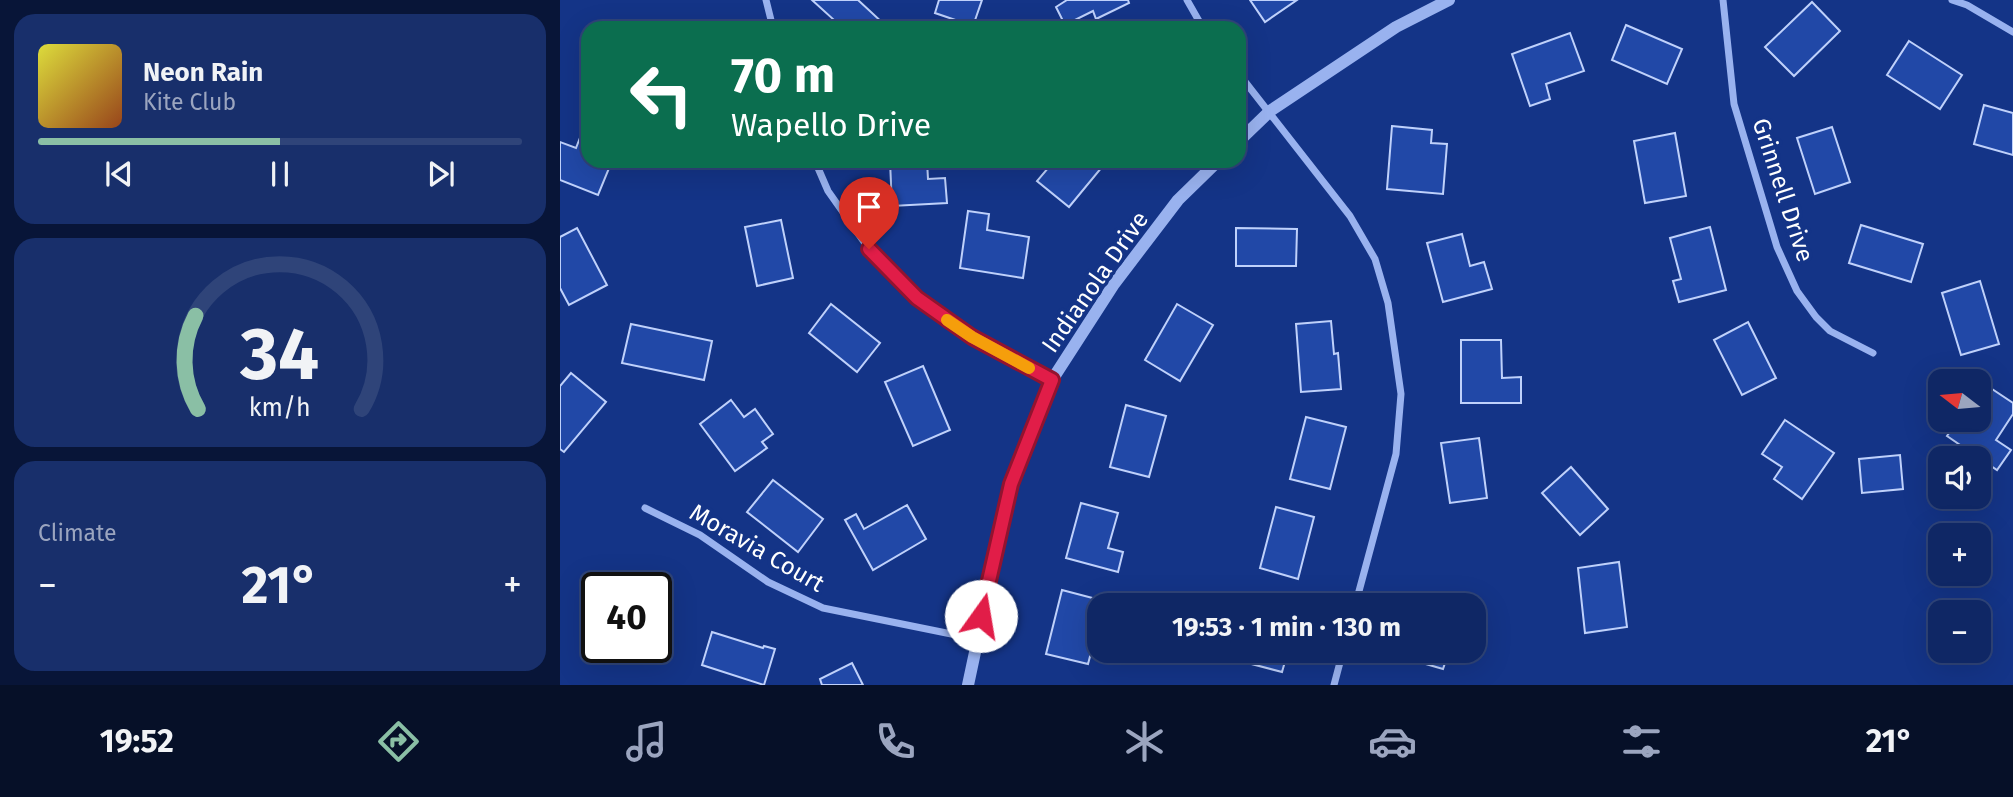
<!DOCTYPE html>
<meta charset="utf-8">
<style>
:root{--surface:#0f2765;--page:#182f6b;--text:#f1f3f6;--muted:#9ba5bf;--line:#2f4479;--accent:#8abfa5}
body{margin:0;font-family:"Fira Sans",sans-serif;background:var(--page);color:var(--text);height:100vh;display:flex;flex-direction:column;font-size:26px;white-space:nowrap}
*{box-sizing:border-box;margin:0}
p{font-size:23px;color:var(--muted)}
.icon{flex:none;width:38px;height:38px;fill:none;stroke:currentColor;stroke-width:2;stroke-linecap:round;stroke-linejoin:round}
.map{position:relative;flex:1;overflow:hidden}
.drawer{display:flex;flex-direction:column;gap:14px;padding:14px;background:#081538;width:560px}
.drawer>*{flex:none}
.hud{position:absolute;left:21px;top:21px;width:665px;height:147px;border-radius:21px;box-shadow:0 7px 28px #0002,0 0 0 2px var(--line);background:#0b6e4f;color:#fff;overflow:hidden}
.needle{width:46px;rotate:286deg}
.buttons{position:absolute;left:1368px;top:369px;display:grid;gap:14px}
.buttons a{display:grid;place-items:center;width:63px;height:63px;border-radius:14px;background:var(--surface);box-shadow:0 7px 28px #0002,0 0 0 2px var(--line);font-size:35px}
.speed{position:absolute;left:21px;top:572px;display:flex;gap:14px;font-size:35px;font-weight:700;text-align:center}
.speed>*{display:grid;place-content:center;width:91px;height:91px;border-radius:50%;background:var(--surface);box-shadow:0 7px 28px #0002,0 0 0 2px var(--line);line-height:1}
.speed .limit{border:4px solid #111;border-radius:10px;background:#fff;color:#111}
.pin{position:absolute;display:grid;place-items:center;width:60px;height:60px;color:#fff;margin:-72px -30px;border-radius:50% 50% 50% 0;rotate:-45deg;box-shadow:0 0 7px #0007}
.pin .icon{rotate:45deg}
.me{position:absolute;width:77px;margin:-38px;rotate:13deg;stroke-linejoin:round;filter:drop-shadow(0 0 5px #0008)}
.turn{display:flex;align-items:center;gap:24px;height:147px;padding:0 35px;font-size:32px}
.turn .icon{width:91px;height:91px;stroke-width:2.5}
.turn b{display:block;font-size:49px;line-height:60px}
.big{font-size:52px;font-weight:700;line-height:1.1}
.drawer .tile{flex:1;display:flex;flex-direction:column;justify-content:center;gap:10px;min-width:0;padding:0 24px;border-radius:21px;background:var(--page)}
.drawer .dial{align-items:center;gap:0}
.dial svg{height:182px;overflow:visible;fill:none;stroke:var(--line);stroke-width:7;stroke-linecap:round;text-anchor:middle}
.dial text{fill:var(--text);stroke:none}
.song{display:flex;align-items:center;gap:21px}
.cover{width:84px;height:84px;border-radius:10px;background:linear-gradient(135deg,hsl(60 70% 55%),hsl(20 70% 35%))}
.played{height:7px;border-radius:4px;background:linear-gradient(90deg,var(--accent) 50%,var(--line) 50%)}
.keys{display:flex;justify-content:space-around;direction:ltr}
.heat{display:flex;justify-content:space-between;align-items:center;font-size:38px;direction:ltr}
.trip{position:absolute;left:527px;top:593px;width:399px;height:70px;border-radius:21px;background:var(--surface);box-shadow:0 7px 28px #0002,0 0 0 2px var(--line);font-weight:700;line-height:70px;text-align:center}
.dock{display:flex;height:112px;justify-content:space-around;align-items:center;background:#061028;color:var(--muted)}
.dock .icon{width:49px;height:49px}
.dock .active{color:var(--accent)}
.dock b{font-size:32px;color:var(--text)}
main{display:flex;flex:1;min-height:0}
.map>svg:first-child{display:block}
</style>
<main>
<section class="drawer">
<div class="tile">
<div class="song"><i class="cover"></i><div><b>Neon Rain</b><p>Kite Club</p></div></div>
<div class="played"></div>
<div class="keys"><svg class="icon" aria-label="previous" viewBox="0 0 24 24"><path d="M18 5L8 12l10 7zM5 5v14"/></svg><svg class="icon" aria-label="pause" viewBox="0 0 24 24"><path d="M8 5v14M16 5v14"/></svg><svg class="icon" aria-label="next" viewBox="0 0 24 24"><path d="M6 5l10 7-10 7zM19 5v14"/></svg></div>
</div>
<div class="tile dial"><svg viewBox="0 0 100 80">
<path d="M14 69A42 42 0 1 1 86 69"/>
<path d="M14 69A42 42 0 0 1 13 28" stroke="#8abfa5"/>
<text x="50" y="56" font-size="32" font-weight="700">34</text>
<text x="50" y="72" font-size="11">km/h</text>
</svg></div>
<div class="tile"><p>Climate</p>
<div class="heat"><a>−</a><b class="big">21°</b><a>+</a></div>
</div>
</section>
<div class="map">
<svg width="1453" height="685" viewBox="0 0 1453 685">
<rect width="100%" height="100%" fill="#143487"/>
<g fill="#2148a7" stroke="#bfd1fb" stroke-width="2">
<path d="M252 0H298L325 25 322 28H266L273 19Z"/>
<path d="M379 0H422L413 26 375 13Z"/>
<path d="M507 0H568L569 3 536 19 533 11 505 25 496 7Z"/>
<path d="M690 0H737L705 22Z"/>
<path d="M1252 2 1280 31 1234 76 1205 47Z"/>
<path d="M1066 25 1122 49 1107 84 1052 60Z"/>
<path d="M1010 33 1024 71 986 84 990 99 970 106 952 54Z"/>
<path d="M1349 41 1402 75 1380 109 1327 75Z"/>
<path d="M1424 105 1453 113V155L1414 144Z"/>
<path d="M28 117V161H52L38 195 0 180V142L16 148Z"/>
<path d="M832 126 872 130 871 143 887 144 883 194 827 189Z"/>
<path d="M1272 127 1290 182 1255 194 1237 138Z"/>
<path d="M1115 133 1126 196 1085 203 1074 141Z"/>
<path d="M330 161H367L368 179 385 178 387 203 332 206Z"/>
<path d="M494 161H547L509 207 477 181Z"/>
<path d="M408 211 429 214 427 230 469 237 463 278 400 268Z"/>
<path d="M221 220 233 278 197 286 185 227Z"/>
<path d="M1301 225 1363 244 1351 282 1289 263Z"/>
<path d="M1150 227 1166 290 1119 302 1113 281 1121 279 1110 238Z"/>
<path d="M17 228 47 285 9 305 0 288V237Z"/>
<path d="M676 228 737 229 736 266H676Z"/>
<path d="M902 234 910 266 924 262 932 289 883 302 867 243Z"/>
<path d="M1420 281 1439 344 1401 355 1382 293Z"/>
<path d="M271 304 320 343 297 372 249 333Z"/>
<path d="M617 304 653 325 620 381 585 360Z"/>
<path d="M771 321 774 354 778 353 781 389 741 392 736 324Z"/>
<path d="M1188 322 1216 378 1182 395 1154 340Z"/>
<path d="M71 324 152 341 144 380 62 363Z"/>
<path d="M901 340H941L942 378 961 377V403H901Z"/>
<path d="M363 366 390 430 353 446 325 382Z"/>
<path d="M11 373 46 402 4 452 0 449V386Z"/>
<path d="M1423 383 1453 403V414L1436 440 1451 450 1437 470 1387 436 1398 420H1419V388Z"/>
<path d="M171 400 184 417 195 409 213 434 202 442 207 448 175 471 140 424Z"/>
<path d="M566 405 606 416 589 477 550 467Z"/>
<path d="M746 417 786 427 770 489 730 479Z"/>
<path d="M1225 420 1274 453 1242 499 1214 479 1222 467 1202 454Z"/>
<path d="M919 438 927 498 890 503 881 443Z"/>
<path d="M1340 455 1343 489 1302 493 1299 459Z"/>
<path d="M1011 467 1048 509 1020 535 982 493Z"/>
<path d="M213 480 263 519 238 552 187 512Z"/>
<path d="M521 503 558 513 548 548 563 552 558 572 506 558Z"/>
<path d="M347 505 366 539 313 570 285 520 296 514 304 529Z"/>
<path d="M716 507 754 517 738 579 700 568Z"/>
<path d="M1059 562 1067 627 1025 633 1018 568Z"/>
<path d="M502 590 544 601 543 606H539V622L528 664 486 654Z"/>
<path d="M862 597 893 606H859Z"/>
<path d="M696 599 721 606H695Z"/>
<path d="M96 626 103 628 96 649 91 648H96Z"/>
<path d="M152 632 203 648 204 646 215 649 204 685 142 665Z"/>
<path d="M683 651H728L722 672 680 661Z"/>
<path d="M847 651H889L883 669 845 658Z"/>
<path d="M292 663 303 685H262L260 679Z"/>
</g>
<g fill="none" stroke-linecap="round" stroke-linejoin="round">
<g stroke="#99b2ef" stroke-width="7">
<path d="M206 0 213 28"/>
<path d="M627 0 643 28"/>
<path d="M1163 0 1174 104 1217 247 1237 291 1256 317 1270 331 1313 353"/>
<path d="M1392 0 1407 5 1453 32"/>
<path d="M679 74 790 216 815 259 828 303 841 394 836 454 795 606"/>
<path d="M255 161 268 191 309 249 357 298 412 337 492 380"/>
<path d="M85 508 140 535 208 582 263 608 416 639"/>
<path d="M774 685 783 651"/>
</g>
<g stroke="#99b2ef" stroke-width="12">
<path d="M679 141 710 111 836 27 889 0"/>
<path d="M408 685 451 484 492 380 554 284 618 200 658 161"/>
</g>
</g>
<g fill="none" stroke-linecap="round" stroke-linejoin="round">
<g stroke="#92132f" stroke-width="18">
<path id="route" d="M309 249 357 298 412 337 492 380 451 484 421 616"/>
</g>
<use href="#route" stroke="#e11d48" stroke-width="12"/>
<path stroke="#f59e0b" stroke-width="12" d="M387 320 412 337 469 368"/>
</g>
<g text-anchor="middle" stroke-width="7" stroke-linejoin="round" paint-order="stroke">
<g font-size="24" fill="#fff" stroke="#143487">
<text transform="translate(1223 190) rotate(72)" y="8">Grinnell Drive</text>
<text transform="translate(535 282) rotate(-55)" y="8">Indianola Drive</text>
<text transform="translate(197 548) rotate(30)" y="8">Moravia Court</text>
</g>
</g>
</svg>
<div class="buttons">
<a><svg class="needle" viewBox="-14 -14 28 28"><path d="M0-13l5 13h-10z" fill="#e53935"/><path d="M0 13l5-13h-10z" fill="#9ba5bf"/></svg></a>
<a><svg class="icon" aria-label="sound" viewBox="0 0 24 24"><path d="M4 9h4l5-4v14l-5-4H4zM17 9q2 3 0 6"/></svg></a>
<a>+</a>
<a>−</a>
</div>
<div class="speed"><div class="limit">40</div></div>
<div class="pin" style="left:309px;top:249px;background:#d93025"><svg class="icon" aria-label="arrive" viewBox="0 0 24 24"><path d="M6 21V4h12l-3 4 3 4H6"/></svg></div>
<svg class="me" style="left:421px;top:616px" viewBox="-20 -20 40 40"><circle r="19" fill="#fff"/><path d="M0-13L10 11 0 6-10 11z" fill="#e11d48"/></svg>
<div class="trip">19:53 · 1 min · 130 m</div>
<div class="hud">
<div class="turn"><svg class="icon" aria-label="left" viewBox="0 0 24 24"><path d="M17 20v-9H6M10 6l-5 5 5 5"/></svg><div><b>70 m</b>Wapello Drive</div></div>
</div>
</div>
</main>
<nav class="dock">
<b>19:52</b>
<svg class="icon active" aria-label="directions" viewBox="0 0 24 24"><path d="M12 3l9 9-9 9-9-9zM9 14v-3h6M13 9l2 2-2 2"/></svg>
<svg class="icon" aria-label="music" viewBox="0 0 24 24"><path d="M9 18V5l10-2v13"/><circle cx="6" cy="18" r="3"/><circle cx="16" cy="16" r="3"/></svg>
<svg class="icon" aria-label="phone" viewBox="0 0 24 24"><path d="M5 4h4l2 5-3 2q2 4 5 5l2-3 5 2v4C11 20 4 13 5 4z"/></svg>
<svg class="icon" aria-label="climate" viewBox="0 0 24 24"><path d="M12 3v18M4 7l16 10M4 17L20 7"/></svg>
<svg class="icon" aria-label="car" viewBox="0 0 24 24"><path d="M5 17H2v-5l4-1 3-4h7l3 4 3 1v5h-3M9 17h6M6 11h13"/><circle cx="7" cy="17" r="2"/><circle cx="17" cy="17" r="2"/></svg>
<svg class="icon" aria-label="filters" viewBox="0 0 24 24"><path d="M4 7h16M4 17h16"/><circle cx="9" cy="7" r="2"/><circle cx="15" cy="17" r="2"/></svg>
<b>21°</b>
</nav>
